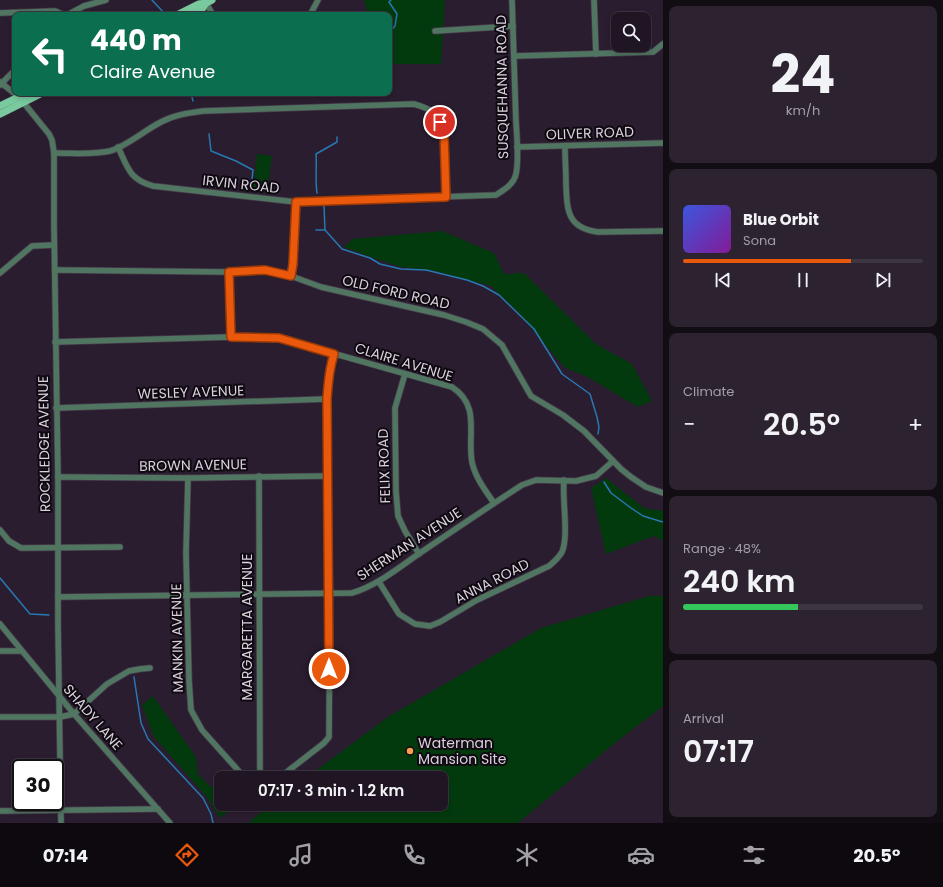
<!DOCTYPE html>
<meta charset="utf-8">
<style>
:root{--surface:#201623;--page:#2d2330;--text:#f1f3f6;--muted:#a29fa6;--line:#3d3541;--accent:#ea580c}
body{margin:0;font-family:Poppins,sans-serif;background:var(--page);color:var(--text);height:100vh;display:flex;flex-direction:column;font-size:15px;white-space:nowrap}
*{box-sizing:border-box;margin:0}
p{font-size:13px;color:var(--muted)}
.icon{flex:none;width:22px;height:22px;fill:none;stroke:currentColor;stroke-width:2;stroke-linecap:round;stroke-linejoin:round}
.map{position:relative;flex:1;overflow:hidden}
.panel{display:flex;flex-direction:column;gap:6px;padding:6px;background:#120c13;width:280px}
.panel>*{flex:none}
.banner{position:absolute;left:12px;top:12px;width:380px;height:84px;border-radius:8px;box-shadow:0 2px 6px #0003,0 0 0 1px var(--line);background:#0b6e4f;color:#fff;overflow:hidden}
.controls{position:absolute;left:611px;top:12px;display:grid;gap:8px}
.controls a{display:grid;place-items:center;width:40px;height:40px;border-radius:8px;background:var(--surface);box-shadow:0 2px 6px #0003,0 0 0 1px var(--line);font-size:20px}
.speed{position:absolute;left:12px;top:759px;display:flex;gap:8px;font-size:20px;font-weight:700;text-align:center}
.speed>*{display:grid;place-content:center;width:52px;height:52px;border-radius:50%;background:var(--surface);box-shadow:0 2px 6px #0003,0 0 0 1px var(--line);line-height:1}
.speed .limit{border:2px solid #111;border-radius:6px;background:#fff;color:#111}
.pin{position:absolute;display:grid;place-items:center;width:34px;height:34px;color:#fff;margin:-17px;border:2px solid #fff;border-radius:50%;box-shadow:0 1px 4px #0007}
.me{position:absolute;width:44px;margin:-22px;rotate:0deg;stroke-linejoin:round;filter:drop-shadow(0 0 3px #0008)}
.turn{display:flex;align-items:center;gap:14px;height:84px;padding:0 12px;font-size:18px}
.turn .icon{width:52px;height:52px;stroke-width:2.5}
.turn b{display:block;font-size:28px;line-height:34px}
.big{font-size:30px;font-weight:600;line-height:1.1}
.panel .card{flex:1;display:flex;flex-direction:column;justify-content:center;gap:6px;min-width:0;padding:0 14px;border-radius:8px;background:var(--page)}
.panel .dial{align-items:center;gap:0}
.dial b{font-size:52px;line-height:1}
.song{display:flex;align-items:center;gap:12px}
.cover{width:48px;height:48px;border-radius:6px;background:linear-gradient(135deg,hsl(230 70% 55%),hsl(290 70% 35%))}
.played{height:4px;border-radius:2px;background:linear-gradient(90deg,var(--accent) 70%,var(--line) 70%)}
.keys{display:flex;justify-content:space-around;direction:ltr}
.heat{display:flex;justify-content:space-between;align-items:center;font-size:22px;direction:ltr}
.charge{height:6px;border-radius:3px;background:linear-gradient(90deg,#34c759 48%,var(--line) 0)}
.trip{position:absolute;left:214px;top:771px;width:234px;height:40px;border-radius:8px;background:var(--surface);box-shadow:0 2px 6px #0003,0 0 0 1px var(--line);font-weight:600;line-height:40px;text-align:center}
.tab-bar{display:flex;height:64px;justify-content:space-around;align-items:center;background:#0d090e;color:var(--muted)}
.tab-bar .icon{width:28px;height:28px}
.tab-bar .selected{color:var(--accent)}
.tab-bar b{font-size:18px;color:var(--text)}
main{display:flex;flex:1;min-height:0}
.map>svg:first-child{display:block}
</style>
<main>
<div class="map">
<svg width="663" height="823" viewBox="0 0 663 823">
<rect width="100%" height="100%" fill="#2a1d2f"/>
<g fill="#023a0e">
<path d="M364 0H445L441 64H389V15H368Z"/>
<path d="M257 154 272 156 267 193 253 191Z"/>
<path d="M442 231 494 253 504 274 524 273 596 344 632 364 652 401 638 407 586 376 565 368 518 312 491 286 435 271 401 267 376 259 344 247 353 239Z"/>
<path d="M606 478 644 508 663 511V541L654 536 606 554 591 488Z"/>
<path d="M649 596H663V706L615 743 518 823H248L271 804H441V778H306L388 717 541 628Z"/>
<path d="M153 696 196 757 198 775 211 787 221 788V804H234L236 806 220 818 206 796 154 737 142 705Z"/>
</g>
<g fill="none" stroke-linecap="round" stroke-linejoin="round">
<g stroke="#2878b3" stroke-width="1.5">
<path d="M152 0 165 14"/>
<path d="M389 33 395 26 397 14 389 2 391 0"/>
<path d="M191 93 193 101"/>
<path d="M209 134 211 151 236 161 253 170 251 190"/>
<path d="M317 193C315 180 317 167 316 154L337 142V137"/>
<path d="M324 206 325 230 342 249 370 258 380 264 401 269 426 270 467 280 483 286 499 295 534 329 562 374 590 394 597 417 599 427 598 434"/>
<path d="M316 230H325"/>
<path d="M604 482 611 493 631 508 643 516 663 522"/>
<path d="M0 578 30 614 49 615"/>
<path d="M134 677 141 723 148 739 203 798 211 814 213 823"/>
</g>
<g stroke="#463a4b" stroke-width="7">
<g id="minor">
<path d="M594 0 596 54"/>
<path d="M206 3 213 15"/>
<path d="M0 13 55 11 64 15"/>
<path d="M67 15 84 6 106 0"/>
<path d="M310 15 318 0"/>
<path d="M435 31 513 26"/>
<path d="M515 56 653 52 663 44"/>
<path d="M0 82 19 97 49 134 52 140 54 153V225L58 477V625L61 823"/>
<path d="M0 85 15 70"/>
<path d="M565 146C565 159 566 171 566 184 567 210 567 228 598 232L663 231"/>
<path d="M118 147C128 168 129 179 153 186L296 202 496 195C504 190 514 184 516 174 519 160 517 136 516 122 515 81 513 41 512 0"/>
<path d="M517 147 663 143"/>
<path d="M54 153C72 153 93 155 110 151 127 146 145 130 161 122 174 115 188 113 203 111L414 104C421 106 428 108 434 113 449 127 446 176 446 197"/>
<path d="M55 270 229 272 265 270 291 276 321 287 444 315 466 322 483 329 502 345 531 396 563 415 584 431 621 469 631 477 646 487 663 493"/>
<path d="M229 272 231 337"/>
<path d="M0 273 32 246 54 245"/>
<path d="M291 276 293 264 296 202"/>
<path d="M55 342 231 337 279 338 452 387C481 406 467 434 472 462 475 477 485 490 494 503"/>
<path d="M405 374 395 408 396 491 398 516 405 531 419 554"/>
<path d="M56 408 327 399"/>
<path d="M259 476 260 778"/>
<path d="M58 477 188 478 328 476"/>
<path d="M188 478 186 553 189 680 191 710 202 730 245 778"/>
<path d="M0 530 9 541 21 548 120 547"/>
<path d="M379 582 399 614 415 624 430 626 440 622 477 600 549 566C554 562 559 557 562 552 569 536 562 499 564 480"/>
<path d="M58 597 352 593C378 585 398 568 420 553 454 530 488 507 522 485L536 480 576 481 596 476 613 461"/>
<path d="M0 624 74 714 170 823"/>
<path d="M0 651H21"/>
<path d="M0 717H60L74 714 107 684 129 671 140 669 150 668"/>
<path d="M279 778 324 743 329 737 330 588 327 399C328 383 330 369 334 354"/>
<path d="M0 811 158 809"/>
</g>
</g>
<g stroke="#463a4b" stroke-width="8">
<g id="major">
<path d="M177 15 199 4 206 3 212 0"/>
<path d="M191 15 202 9 206 3"/>
<path d="M0 106 27 93"/>
<path d="M0 114 42 93"/>
</g>
</g>
<use href="#minor" stroke="#507560" stroke-width="5.5"/>
<use href="#major" stroke="#79ca9e" stroke-width="7"/>
</g>
<g fill="none" stroke-linecap="round" stroke-linejoin="round">
<g stroke="#983908" stroke-width="10">
<path id="route" d="M329 669 327 399C328 383 329 369 334 354L279 338 231 337 229 272 265 270 291 276 293 264 296 202 446 197 444 133 440 122"/>
</g>
<use href="#route" stroke="#ea580c" stroke-width="7"/>
</g>
<circle fill="#fa9f50" stroke="#0f0911" stroke-width="1.5" cx="410" cy="751" r="4"/>
<g text-anchor="middle" stroke-width="4" stroke-linejoin="round" paint-order="stroke">
<g font-size="14" fill="#dad1dd" stroke="#0f0911">
<text transform="translate(502 87) rotate(-91)" y="5">SUSQUEHANNA ROAD</text>
<text transform="translate(590 133) rotate(-2)" y="5">OLIVER ROAD</text>
<text transform="translate(241 184) rotate(6)" y="5">IRVIN ROAD</text>
<text transform="translate(396 292) rotate(13)" y="5">OLD FORD ROAD</text>
<text transform="translate(404 362) rotate(17)" y="5">CLAIRE AVENUE</text>
<text transform="translate(191 392) rotate(-2)" y="5">WESLEY AVENUE</text>
<text transform="translate(44 444) rotate(-91)" y="5">ROCKLEDGE AVENUE</text>
<text transform="translate(193 465) rotate(-1)" y="5">BROWN AVENUE</text>
<text transform="translate(384 466) rotate(-92)" y="5">FELIX ROAD</text>
<text transform="translate(409 544) rotate(-33)" y="5">SHERMAN AVENUE</text>
<text transform="translate(492 581) rotate(-27)" y="5">ANNA ROAD</text>
<text transform="translate(247 627) rotate(-90)" y="5">MARGARETTA AVENUE</text>
<text transform="translate(177 638) rotate(-91)" y="5">MANKIN AVENUE</text>
<text transform="translate(93 717) rotate(49)" y="5">SHADY LANE</text>
</g>
<g font-size="14" fill="#dad1dd" stroke="#0f0911" text-anchor="start">
<text x="418" y="748">Waterman<tspan x="418" dy="16">Mansion Site</tspan></text>
</g>
</g>
</svg>
<div class="controls">
<a><svg class="icon" aria-label="search" viewBox="0 0 24 24"><circle cx="10" cy="10" r="6"/><path d="M15 15l6 6"/></svg></a>
</div>
<div class="speed"><div class="limit">30</div></div>
<div class="pin" style="left:440px;top:122px;background:#d93025"><svg class="icon" aria-label="arrive" viewBox="0 0 24 24"><path d="M6 21V4h12l-3 4 3 4H6"/></svg></div>
<svg class="me" style="left:329px;top:669px" viewBox="-20 -20 40 40"><circle r="17" fill="#ea580c" stroke="#fff" stroke-width="3"/><path d="M0-11L8 9 0 5-8 9z" fill="#fff"/></svg>
<div class="trip">07:17 · 3 min · 1.2 km</div>
<div class="banner">
<div class="turn"><svg class="icon" aria-label="left" viewBox="0 0 24 24"><path d="M17 20v-9H6M10 6l-5 5 5 5"/></svg><div><b>440 m</b>Claire Avenue</div></div>
</div>
</div>
<section class="panel">
<div class="card dial"><b>24</b><p>km/h</p></div>
<div class="card">
<div class="song"><i class="cover"></i><div><b>Blue Orbit</b><p>Sona</p></div></div>
<div class="played"></div>
<div class="keys"><svg class="icon" aria-label="previous" viewBox="0 0 24 24"><path d="M18 5L8 12l10 7zM5 5v14"/></svg><svg class="icon" aria-label="pause" viewBox="0 0 24 24"><path d="M8 5v14M16 5v14"/></svg><svg class="icon" aria-label="next" viewBox="0 0 24 24"><path d="M6 5l10 7-10 7zM19 5v14"/></svg></div>
</div>
<div class="card"><p>Climate</p>
<div class="heat"><a>−</a><b class="big">20.5°</b><a>+</a></div>
</div>
<div class="card"><p>Range · 48%</p><b class="big">240 km</b><div class="charge"></div></div>
<div class="card"><p>Arrival</p><b class="big">07:17</b></div>
</section>
</main>
<nav class="tab-bar">
<b>07:14</b>
<svg class="icon selected" aria-label="directions" viewBox="0 0 24 24"><path d="M12 3l9 9-9 9-9-9zM9 14v-3h6M13 9l2 2-2 2"/></svg>
<svg class="icon" aria-label="music" viewBox="0 0 24 24"><path d="M9 18V5l10-2v13"/><circle cx="6" cy="18" r="3"/><circle cx="16" cy="16" r="3"/></svg>
<svg class="icon" aria-label="phone" viewBox="0 0 24 24"><path d="M5 4h4l2 5-3 2q2 4 5 5l2-3 5 2v4C11 20 4 13 5 4z"/></svg>
<svg class="icon" aria-label="climate" viewBox="0 0 24 24"><path d="M12 3v18M4 7l16 10M4 17L20 7"/></svg>
<svg class="icon" aria-label="car" viewBox="0 0 24 24"><path d="M5 17H2v-5l4-1 3-4h7l3 4 3 1v5h-3M9 17h6M6 11h13"/><circle cx="7" cy="17" r="2"/><circle cx="17" cy="17" r="2"/></svg>
<svg class="icon" aria-label="filters" viewBox="0 0 24 24"><path d="M4 7h16M4 17h16"/><circle cx="9" cy="7" r="2"/><circle cx="15" cy="17" r="2"/></svg>
<b>20.5°</b>
</nav>
